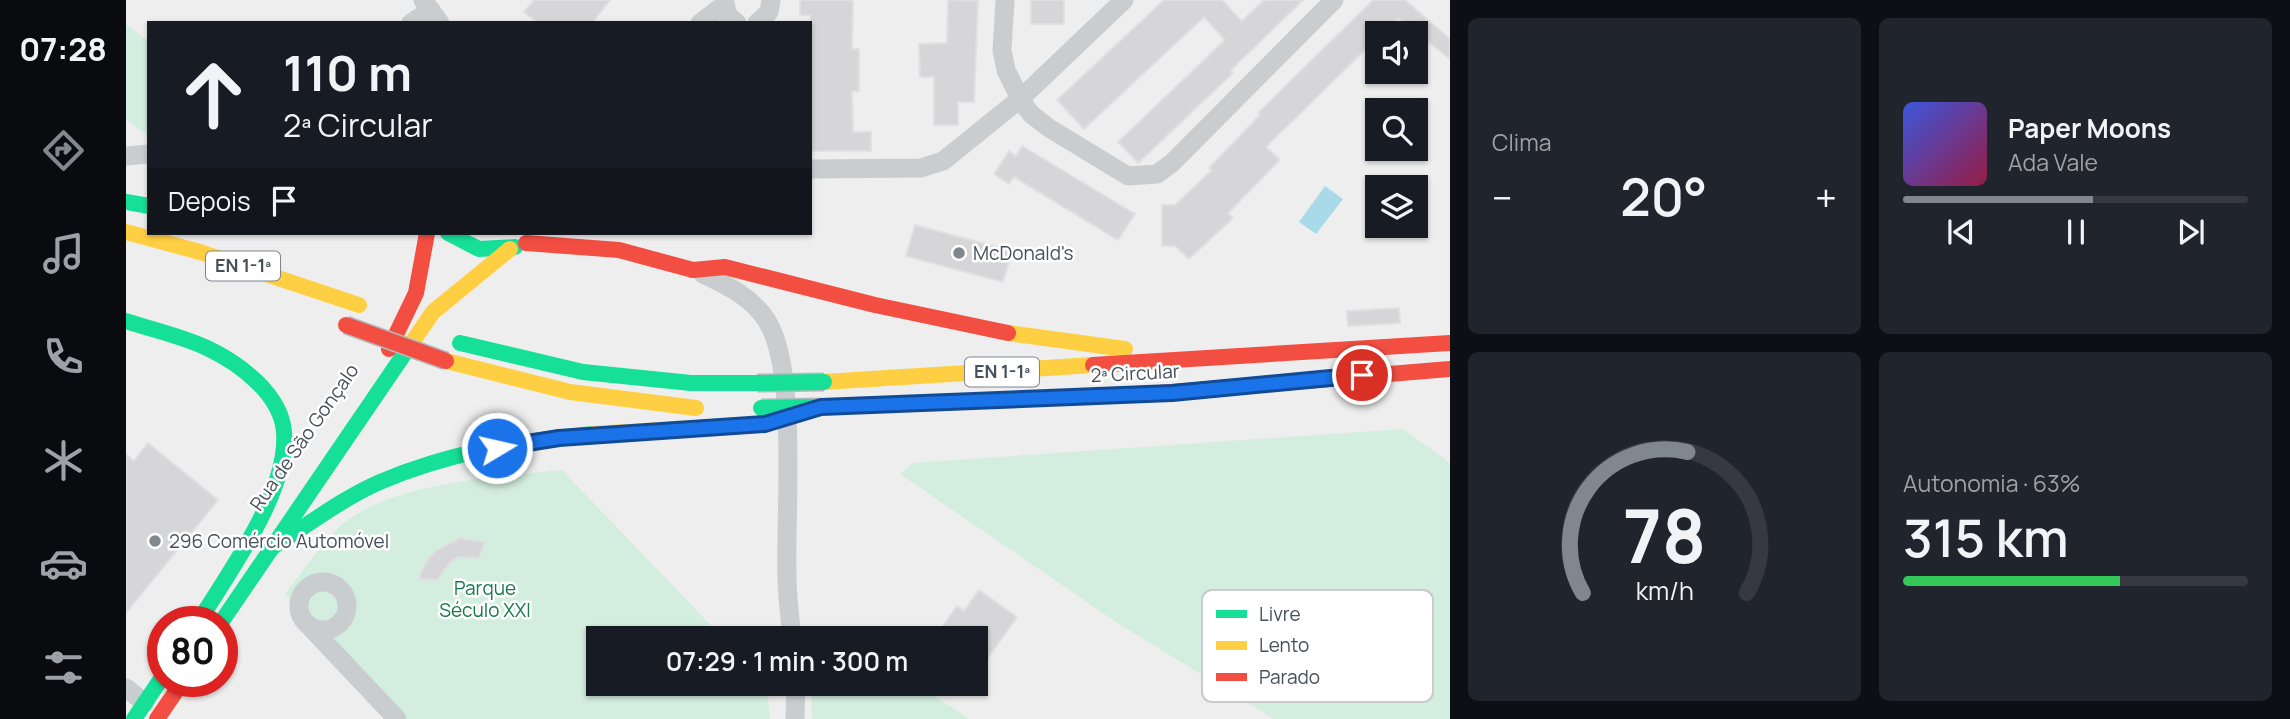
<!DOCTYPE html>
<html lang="pt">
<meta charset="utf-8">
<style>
:root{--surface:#171b24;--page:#20242c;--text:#f1f3f6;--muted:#9ea1a6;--line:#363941;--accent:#81878e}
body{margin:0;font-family:Manrope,sans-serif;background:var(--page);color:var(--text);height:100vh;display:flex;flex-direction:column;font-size:26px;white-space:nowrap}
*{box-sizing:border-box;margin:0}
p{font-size:23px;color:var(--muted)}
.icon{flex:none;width:38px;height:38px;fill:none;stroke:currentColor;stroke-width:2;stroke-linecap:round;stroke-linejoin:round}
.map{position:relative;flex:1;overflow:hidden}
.sheet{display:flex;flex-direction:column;gap:18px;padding:18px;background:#0d0f14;width:840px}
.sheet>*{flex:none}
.hud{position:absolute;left:21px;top:21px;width:665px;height:214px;border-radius:0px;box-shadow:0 2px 5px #0004;background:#171b24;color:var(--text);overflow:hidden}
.tools{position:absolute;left:1239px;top:21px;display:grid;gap:14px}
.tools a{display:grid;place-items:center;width:63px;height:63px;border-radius:0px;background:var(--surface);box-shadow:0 2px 5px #0004;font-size:35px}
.speed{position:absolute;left:21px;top:606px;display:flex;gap:14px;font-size:35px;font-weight:700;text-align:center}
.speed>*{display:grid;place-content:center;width:91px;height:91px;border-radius:50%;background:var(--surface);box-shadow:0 2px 5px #0004;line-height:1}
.speed .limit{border:10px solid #d22;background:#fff;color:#111}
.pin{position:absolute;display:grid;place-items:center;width:60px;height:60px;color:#fff;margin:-30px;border:4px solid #fff;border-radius:50%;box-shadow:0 2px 7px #0007}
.me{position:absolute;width:77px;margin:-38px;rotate:81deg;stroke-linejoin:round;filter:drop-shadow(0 0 5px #0008)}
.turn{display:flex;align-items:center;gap:24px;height:147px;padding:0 21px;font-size:32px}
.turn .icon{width:91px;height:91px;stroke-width:2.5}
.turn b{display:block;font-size:49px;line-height:60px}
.then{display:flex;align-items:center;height:66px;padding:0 21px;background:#0003;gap:14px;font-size:26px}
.big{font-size:52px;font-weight:600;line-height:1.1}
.sheet .widget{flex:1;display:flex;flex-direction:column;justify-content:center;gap:10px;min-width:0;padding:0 24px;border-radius:10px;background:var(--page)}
.sheet .dial{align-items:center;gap:0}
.dial svg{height:182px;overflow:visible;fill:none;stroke:var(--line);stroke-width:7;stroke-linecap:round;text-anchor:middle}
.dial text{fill:var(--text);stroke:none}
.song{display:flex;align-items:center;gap:21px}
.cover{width:84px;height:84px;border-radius:10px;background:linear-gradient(135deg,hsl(230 70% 55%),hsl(340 70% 35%))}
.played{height:7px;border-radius:4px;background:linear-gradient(90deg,var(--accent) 55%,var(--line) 55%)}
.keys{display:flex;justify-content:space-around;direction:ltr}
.heat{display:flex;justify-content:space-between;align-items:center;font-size:38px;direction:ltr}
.charge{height:10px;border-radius:5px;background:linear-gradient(90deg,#34c759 63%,var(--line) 0)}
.sheet .tiles{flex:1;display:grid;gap:18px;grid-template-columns:repeat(2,1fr)}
.trip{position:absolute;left:460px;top:626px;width:402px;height:70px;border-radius:0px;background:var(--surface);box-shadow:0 2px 5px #0004;font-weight:600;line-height:70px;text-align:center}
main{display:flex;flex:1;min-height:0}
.tabs{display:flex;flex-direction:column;width:126px;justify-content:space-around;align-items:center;background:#090b0e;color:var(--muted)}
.tabs .icon{width:49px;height:49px}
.tabs .on{color:var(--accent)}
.tabs b{font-size:32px;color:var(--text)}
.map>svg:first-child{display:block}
</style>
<main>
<nav class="tabs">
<b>07:28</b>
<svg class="icon on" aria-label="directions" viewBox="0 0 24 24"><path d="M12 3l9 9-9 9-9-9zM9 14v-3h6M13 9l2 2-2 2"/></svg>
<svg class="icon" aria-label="music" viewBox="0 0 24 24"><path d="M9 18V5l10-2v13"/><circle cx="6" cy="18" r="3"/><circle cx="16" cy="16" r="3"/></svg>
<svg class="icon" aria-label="phone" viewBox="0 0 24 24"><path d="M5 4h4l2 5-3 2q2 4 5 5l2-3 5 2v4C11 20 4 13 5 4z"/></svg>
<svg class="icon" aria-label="climate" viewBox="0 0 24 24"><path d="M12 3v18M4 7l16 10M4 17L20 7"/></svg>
<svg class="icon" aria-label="car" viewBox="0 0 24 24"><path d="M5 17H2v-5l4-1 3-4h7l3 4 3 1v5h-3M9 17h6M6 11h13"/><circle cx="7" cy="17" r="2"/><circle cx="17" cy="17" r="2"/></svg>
<svg class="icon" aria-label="filters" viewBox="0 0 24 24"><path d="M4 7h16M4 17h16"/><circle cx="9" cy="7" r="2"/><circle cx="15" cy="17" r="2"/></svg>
</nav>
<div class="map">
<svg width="1324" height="719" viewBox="0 0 1324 719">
<rect width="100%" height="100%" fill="#efeeee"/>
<g fill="#d3edde">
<path d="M0 25 23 41V136L0 120Z"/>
<path d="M1277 429 1324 463V719H1148L993 624 774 474 787 463Z"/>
<path d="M436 470 598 639H472V684H633L642 698 644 719H280L159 594C176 573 197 540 218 523 269 482 372 477 436 470Z"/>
<path d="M685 684H791L843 719H686Z"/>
</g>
<path fill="#a8daea" d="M1199 186 1217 199 1190 234 1173 222Z"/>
<g fill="#d6d6d8" stroke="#e0e0e1" stroke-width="2">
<path d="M408 0H484L466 23H412L398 12Z"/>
<path d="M674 0H727L726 49H733V91H726L727 132H745V151H684V15H674Z"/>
<path d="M822 0 852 1 848 102H832V125H808V77H794L793 44 821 43Z"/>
<rect x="905" y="0" width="33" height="24"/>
<path d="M1038 0H1096L1116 21 1138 0H1177L1105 70 1107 73 1012 163 992 142 1099 40 1078 17 958 129 931 100Z"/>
<path d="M1247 0H1279L1324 39V59L1272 18 1256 33H1251V38L1140 147 1154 160 1102 213 1107 218 1063 259 1049 246H1036V205H1049L1086 170 1083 168 1134 115 1132 113Z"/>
<path d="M896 146 1009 214 992 240 888 177 883 184 868 174 883 151 890 156Z"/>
<path d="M789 225 886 251 877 282 780 256Z"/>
<path d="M1273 308 1274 323 1222 326 1221 311Z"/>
<path d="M22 443 92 500 0 613V454L8 461Z"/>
<path d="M334 538 359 542 353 558 333 557 325 561 311 580 292 579 302 559 311 550Z"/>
<path d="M853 590 891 617 862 658 850 650V639H835L817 626 831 606 838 611Z"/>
</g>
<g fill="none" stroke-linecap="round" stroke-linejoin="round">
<g stroke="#cacdcf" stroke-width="19">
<path d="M297 0 314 23"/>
<path d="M598 0 602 15 611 23"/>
<path d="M879 0 876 50 880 70 894 99 905 114 923 128 1002 176 1031 174 1046 163 1208 0"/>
<path d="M285 23 305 10"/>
<path d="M574 23 598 5"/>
<path d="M631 23 643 12 645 0"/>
<path d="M0 156 23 154"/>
<path d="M684 169 795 168 817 161 894 99 998 0"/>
<path d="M577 274C601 285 627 298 641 321 672 370 659 513 661 575 661 596 664 618 666 639"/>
<circle cx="197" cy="606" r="24"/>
<path d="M185 628 271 719"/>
<path d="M0 688 19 703"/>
<path d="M669 719 670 684"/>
</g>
<g stroke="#16e098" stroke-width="16">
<path d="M0 202 23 206"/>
<path d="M322 233 353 249 389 247"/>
<path d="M0 321C27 330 56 336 81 348 113 363 155 394 158 432 163 491 103 572 73 621"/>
<path d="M334 343 457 372 565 383H631"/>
<path d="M695 407 1022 394"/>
<path d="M145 548C181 526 215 499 254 482 321 453 394 441 467 434"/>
<path d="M96 621 285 344"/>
<path d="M8 719 37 676"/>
</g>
<g stroke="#ffcf43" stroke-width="16">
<path d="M0 232 74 252 233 305"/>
<path d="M882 333 999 349"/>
<path d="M285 344 307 312 384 249"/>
<path d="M320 361 444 392 570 408"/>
<path d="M698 382 967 365"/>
<path d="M467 434 639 424"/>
</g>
<g stroke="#f24e42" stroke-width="16">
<path d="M400 243 493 250 567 270"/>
<path d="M567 270 599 267 749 305 882 333"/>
<path d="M263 349 290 293 301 233"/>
<path d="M967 365 1324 343"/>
<path d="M1022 394 1324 369"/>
<path d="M31 719 57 681"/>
</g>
<g stroke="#b4b8bd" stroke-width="19" stroke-linecap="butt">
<g id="fast-bridge">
<path d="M631 383 698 382"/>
<path d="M635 408 695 407"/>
</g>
</g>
<g stroke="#b4b8bd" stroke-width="19" stroke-linecap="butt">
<path id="jam-bridge" d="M220 325 320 361"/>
</g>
<use href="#fast-bridge" stroke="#16e098" stroke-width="16"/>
<use href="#jam-bridge" stroke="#f24e42" stroke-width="16"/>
</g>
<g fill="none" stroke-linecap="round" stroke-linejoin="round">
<g stroke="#114b97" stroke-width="18">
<path id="route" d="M371 448 433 438 639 424 695 407 1046 393 1236 375"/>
</g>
<use href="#route" stroke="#1a73e8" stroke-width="12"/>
</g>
<g fill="#81878e" stroke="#fff" stroke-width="2.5">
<circle cx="833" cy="253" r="7"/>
<circle cx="29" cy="541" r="7"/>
</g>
<g text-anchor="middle" stroke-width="5" stroke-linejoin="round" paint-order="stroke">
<g fill="#fff" stroke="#7e848c" stroke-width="2">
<rect x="80" y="251.5" width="74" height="29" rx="5"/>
<rect x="839" y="357.5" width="74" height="29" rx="5"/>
</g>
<g font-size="18" font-weight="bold" fill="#46505a">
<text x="117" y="272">EN 1-1ª</text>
<text x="876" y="378">EN 1-1ª</text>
</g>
<g font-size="19" fill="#46505a" stroke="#fff" text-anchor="start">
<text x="847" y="260">McDonald's</text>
<text x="43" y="548">296 Comércio Automóvel</text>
</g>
<g font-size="19" fill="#46505a" stroke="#fff">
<text transform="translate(1009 373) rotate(-3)" y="7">2ª Circular</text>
<text transform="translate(178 437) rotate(-55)" y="7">Rua de São Gonçalo</text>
</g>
<g font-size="19" fill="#19794d" stroke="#fff">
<text x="359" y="595">Parque<tspan x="359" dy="22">Século XXI</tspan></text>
</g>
</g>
<rect x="1076" y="590" width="231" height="112" rx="10" fill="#fff" stroke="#c8cace" stroke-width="2"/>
<rect x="1090" y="610" width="31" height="8" fill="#16e098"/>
<rect x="1090" y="641" width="31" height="9" fill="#ffcf43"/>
<rect x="1090" y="673" width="31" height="8" fill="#f24e42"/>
<g font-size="19" fill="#46505a">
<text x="1133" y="621">Livre</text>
<text x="1133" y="652">Lento</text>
<text x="1133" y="684">Parado</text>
</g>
</svg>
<div class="tools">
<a><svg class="icon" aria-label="sound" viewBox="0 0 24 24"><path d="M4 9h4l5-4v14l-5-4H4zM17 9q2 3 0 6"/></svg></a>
<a><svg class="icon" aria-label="search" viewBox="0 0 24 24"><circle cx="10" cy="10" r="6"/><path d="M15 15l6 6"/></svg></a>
<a><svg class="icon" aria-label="layers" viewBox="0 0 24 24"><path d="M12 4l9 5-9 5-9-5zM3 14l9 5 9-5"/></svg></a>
</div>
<div class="speed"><div class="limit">80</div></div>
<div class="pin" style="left:1236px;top:375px;background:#d93025"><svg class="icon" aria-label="arrive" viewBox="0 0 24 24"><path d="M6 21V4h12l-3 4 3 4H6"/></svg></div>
<svg class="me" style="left:371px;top:448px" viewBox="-20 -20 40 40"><circle r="17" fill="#1a73e8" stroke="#fff" stroke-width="3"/><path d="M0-11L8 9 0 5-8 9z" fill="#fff"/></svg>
<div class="trip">07:29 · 1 min · 300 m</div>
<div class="hud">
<div class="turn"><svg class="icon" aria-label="ahead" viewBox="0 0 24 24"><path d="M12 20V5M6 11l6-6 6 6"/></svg><div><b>110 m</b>2ª Circular</div></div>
<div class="then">Depois<svg class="icon" aria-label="arrive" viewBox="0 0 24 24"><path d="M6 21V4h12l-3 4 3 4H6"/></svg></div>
</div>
</div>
<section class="sheet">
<div class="tiles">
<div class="widget"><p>Clima</p>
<div class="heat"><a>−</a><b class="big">20°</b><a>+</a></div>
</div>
<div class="widget">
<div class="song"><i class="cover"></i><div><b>Paper Moons</b><p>Ada Vale</p></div></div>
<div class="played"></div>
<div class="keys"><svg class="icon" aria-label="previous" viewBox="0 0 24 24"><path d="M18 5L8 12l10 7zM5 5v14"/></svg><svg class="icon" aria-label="pause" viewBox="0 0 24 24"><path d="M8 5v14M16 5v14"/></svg><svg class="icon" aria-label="next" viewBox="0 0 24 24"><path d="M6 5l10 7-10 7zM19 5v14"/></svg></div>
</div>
<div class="widget dial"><svg viewBox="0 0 100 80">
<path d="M14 69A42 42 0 1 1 86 69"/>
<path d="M14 69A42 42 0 0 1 60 7" stroke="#81878e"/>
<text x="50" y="56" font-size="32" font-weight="700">78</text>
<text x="50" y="72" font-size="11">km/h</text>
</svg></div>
<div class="widget"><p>Autonomia · 63%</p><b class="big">315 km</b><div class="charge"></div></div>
</div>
</section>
</main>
